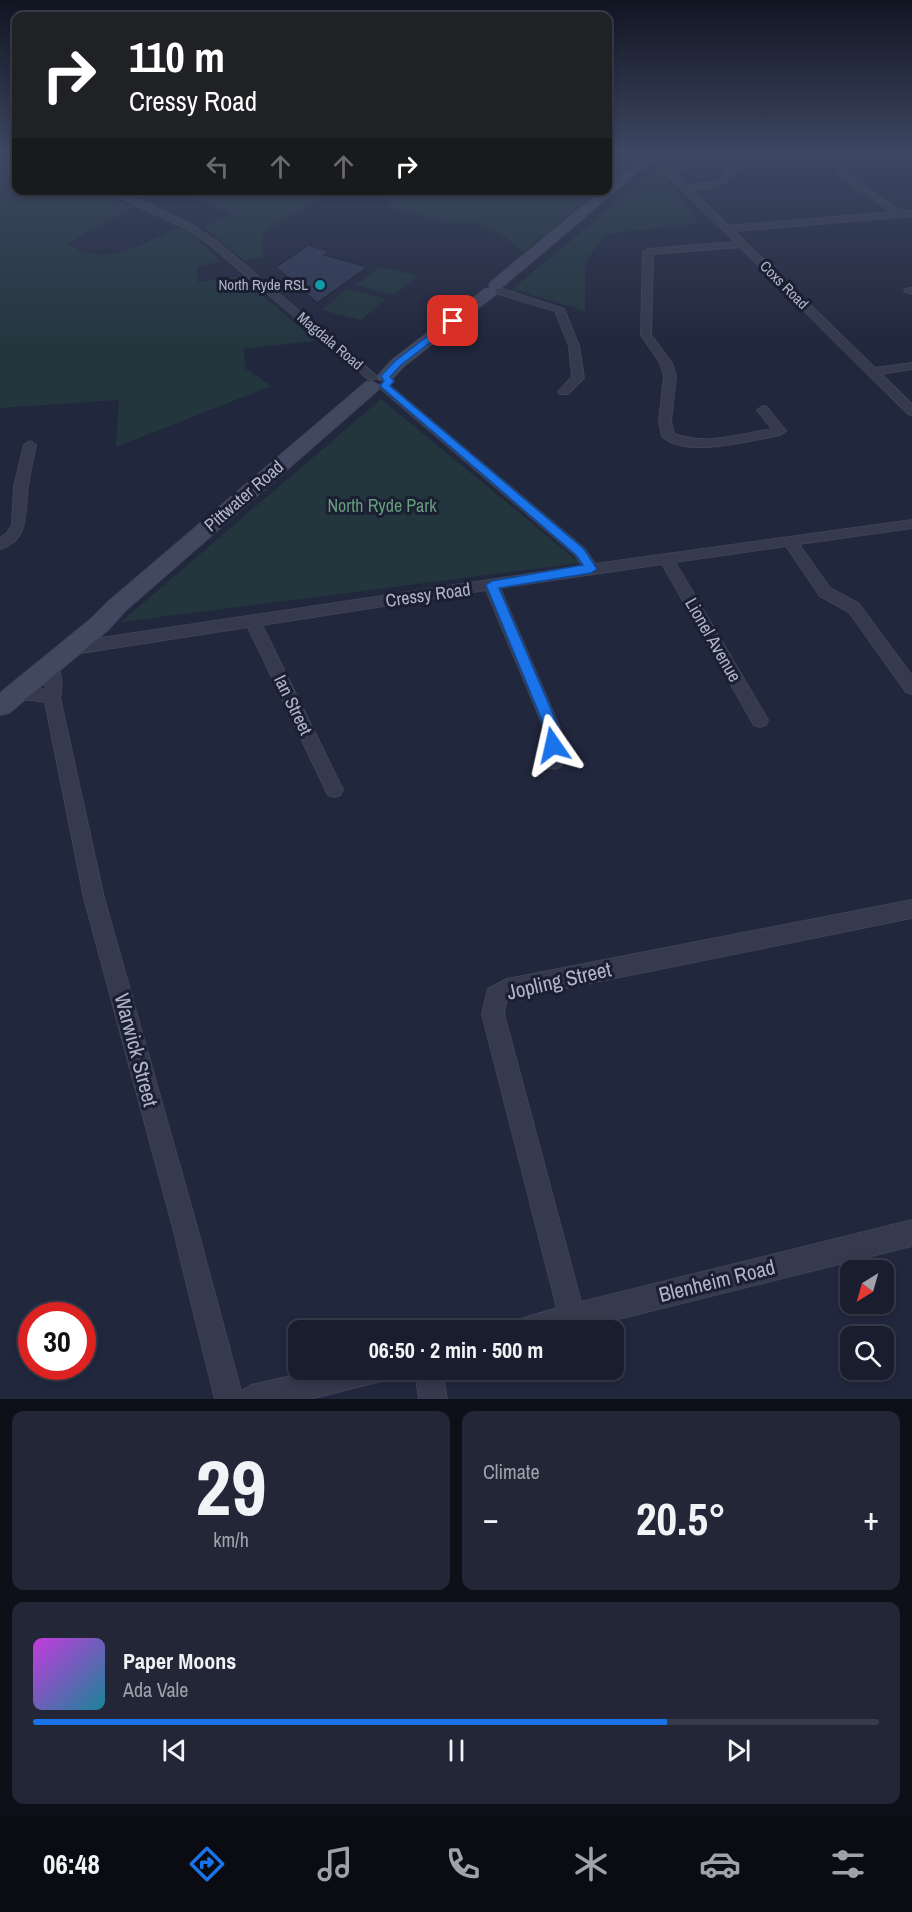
<!DOCTYPE html>
<meta charset="utf-8">
<style>
:root{--surface:#191d2e;--page:#222636;--text:#f1f3f6;--muted:#9fa2aa;--line:#373b4a;--accent:#1a73e8}
body{margin:0;font-family:"Archivo Narrow",sans-serif;background:var(--page);color:var(--text);height:100vh;display:flex;flex-direction:column;font-size:22px;white-space:nowrap}
*{box-sizing:border-box;margin:0}
p{font-size:20px;color:var(--muted)}
.icon{flex:none;width:33px;height:33px;fill:none;stroke:currentColor;stroke-width:2;stroke-linecap:round;stroke-linejoin:round}
.map{position:relative;height:1399px;overflow:hidden}
.details{display:flex;flex-direction:column;gap:12px;padding:12px;background:#0e1019;flex:1}
.details>*{flex:none}
.hud{position:absolute;left:12px;top:12px;width:600px;height:183px;border-radius:12px;box-shadow:0 3px 9px #0003,0 0 0 2px var(--line);background:#202124;color:#fff;overflow:hidden}
.needle{width:39px;rotate:217deg}
.fabs{position:absolute;left:840px;top:1260px;display:grid;gap:12px}
.fabs a{display:grid;place-items:center;width:54px;height:54px;border-radius:12px;background:var(--surface);box-shadow:0 3px 9px #0003,0 0 0 2px var(--line);font-size:30px}
.speed{position:absolute;left:18px;top:1302px;display:flex;gap:12px;font-size:30px;font-weight:700;text-align:center}
.speed>*{display:grid;place-content:center;width:78px;height:78px;border-radius:50%;background:var(--surface);box-shadow:0 3px 9px #0003,0 0 0 2px var(--line);line-height:1}
.speed .limit{border:9px solid #d22;background:#fff;color:#111}
.pin{position:absolute;display:grid;place-items:center;width:51px;height:51px;color:#fff;margin:-26px;border-radius:12px;box-shadow:0 3px 9px #0006}
.me{position:absolute;width:66px;margin:-33px;rotate:349deg;stroke-linejoin:round;filter:drop-shadow(0 0 4px #0008)}
.turn{display:flex;align-items:center;gap:21px;height:126px;padding:0 18px;font-size:27px}
.turn .icon{width:78px;height:78px;stroke-width:2.5}
.turn b{display:block;font-size:42px;line-height:51px}
.lanes{display:flex;align-items:center;height:57px;padding:0 18px;background:#0003;justify-content:center;gap:30px;direction:ltr}
.lanes .off{opacity:.35}
.big{font-size:45px;font-weight:800;line-height:1.1}
.details .widget{flex:1;display:flex;flex-direction:column;justify-content:center;gap:9px;min-width:0;padding:0 21px;border-radius:12px;background:var(--page)}
.details .dial{align-items:center;gap:0}
.dial b{font-size:78px;line-height:1}
.song{display:flex;align-items:center;gap:18px}
.cover{width:72px;height:72px;border-radius:9px;background:linear-gradient(135deg,hsl(290 70% 55%),hsl(190 70% 35%))}
.played{height:6px;border-radius:3px;background:linear-gradient(90deg,var(--accent) 75%,var(--line) 75%)}
.keys{display:flex;justify-content:space-around;direction:ltr}
.heat{display:flex;justify-content:space-between;align-items:center;font-size:33px;direction:ltr}
.details .tiles{flex:1;display:grid;gap:12px;grid-template-columns:1fr 1fr}
.widget:last-child{grid-column:span 2}
.trip{position:absolute;left:288px;top:1320px;width:336px;height:60px;border-radius:12px;background:var(--surface);box-shadow:0 3px 9px #0003,0 0 0 2px var(--line);font-weight:800;line-height:60px;text-align:center}
.dock{display:flex;height:96px;justify-content:space-around;align-items:center;background:#0a0c12;color:var(--muted)}
.dock .icon{width:42px;height:42px}
.dock .selected{color:var(--accent)}
.dock b{font-size:27px;color:var(--text)}
.map>svg:first-child{display:block}
</style>
<div class="map">
<svg width="912" height="1399" viewBox="0 0 912 1399">
<rect width="100%" height="100%" fill="#21273d"/>
<g fill="#23363e">
<path d="M608 151H647L608 182Z"/>
<path d="M671 151H706L687 171C678 168 670 166 665 156Z"/>
<path d="M16 153V190L95 191 134 207 67 243C101 271 144 243 178 228L188 232 222 262 197 266V282L242 277 315 341 244 349 245 368 271 386 116 447 119 400 0 408V170L1 165 11 161V156Z"/>
<path d="M658 169 699 223 604 234 585 263V311L512 289Z"/>
<path d="M177 191H334L263 232V257L244 260 204 227 230 213Z"/>
<path d="M360 191H597L524 252 505 237 472 222 456 224 389 208 388 196Z"/>
<path d="M380 267 418 276 394 295 355 285Z"/>
<path d="M347 289 386 299 361 320 321 310Z"/>
<path d="M381 399 580 563 121 622Z"/>
</g>
<path fill="#323a54" stroke="#1c2134" stroke-width="1.5" d="M308 245 329 251 324 255 368 267 317 303 276 267Z"/>
<g fill="none" stroke-linecap="round" stroke-linejoin="round">
<g stroke="#3e4356" stroke-width="2">
<g id="minor">
<path d="M747 151H756C729 174 732 188 692 190L729 226 892 212 837 175V171H840L902 211 912 210V216L734 231 875 368 912 363V369L881 374 912 404V415L908 414 740 247 653 254 651 335 672 363 676 376 671 422 674 434C705 446 740 434 772 429L757 410 763 406 767 407 786 431 780 435C751 440 685 459 662 436L659 422 664 376 660 363 641 335 643 252 648 249 735 242 662 170 649 162 653 160 668 166 687 185C735 183 716 173 747 151Z"/>
<path d="M879 151H893L912 156V160Z"/>
<path d="M103 190H115L189 223 215 240 378 377 376 379H368L209 244 183 227Z"/>
<path d="M912 288V294L904 291 905 289Z"/>
<path d="M495 289H503L564 309 579 346 584 378 568 394H560L558 392 572 377 569 346 555 311 495 293Z"/>
<path d="M384 383 388 384 585 549 595 564 912 520V528L799 544 830 588 859 604 912 676V694L906 692 849 612 820 596 786 546 675 562 768 720 766 725 760 727 754 725 662 564 500 588 560 728 563 762 560 767 554 769 548 767 545 762 544 728 486 590 262 625 343 790 340 795 334 797 328 795 248 627 68 655 62 653 60 649 62 645 68 643 582 566 575 555 380 388 378 386Z"/>
<path d="M30 441 36 445C33 459 30 473 28 486 24 511 31 540 0 549V538L7 533 12 525 14 487 24 445Z"/>
<path d="M50 659 56 661C61 671 63 687 60 698L104 898 195 1220 241 1391 251 1385 318 1370H388L385 1380 310 1399H215L171 1220 84 898 45 702C32 699 20 701 9 697L7 693 9 689C22 684 33 687 46 690L42 665 44 661Z"/>
<path d="M912 900V918L511 999 506 1002 504 1014 581 1302 912 1220V1246L574 1330H510L514 1321 557 1308 482 1014 488 989 507 979Z"/>
<path d="M415 1370H442L447 1399H419Z"/>
</g>
</g>
<g stroke="#3e4356" stroke-width="2">
<g id="secondary">
<path d="M643 159 649 162 647 164 501 288 495 289 497 292 495 295 404 366 391 380H379L377 377 392 360 485 289 491 288 489 285 491 282 602 190H608V186Z"/>
<path d="M372 381 380 386 378 390 125 611 108 630 9 713 0 715V693L92 618 109 601 366 382Z"/>
</g>
</g>
<use href="#minor" fill="#353a4d" fill-rule="evenodd"/>
<use href="#secondary" fill="#424860" fill-rule="evenodd"/>
</g>
<linearGradient id="sky" x2="0" y2="1"><stop stop-color="#121522"/><stop offset="0.44" stop-color="#3d4762"/><stop offset="1" stop-color="#3d4762" stop-opacity="0"/></linearGradient>
<rect width="912" height="347" fill="url(#sky)"/>
<path fill="#1a73e8" stroke="#114b97" stroke-width="1.5" d="M450 319 458 321 401 365 390 377 394 381 390 386 584 549 597 569 591 573 499 588 559 728 560 745 558 749H548L545 728 486 585 492 581 583 565 576 555 380 386 384 381 381 376 395 361Z"/>
<circle fill="#0f9aa8" stroke="#1a1f32" stroke-width="2" cx="320" cy="285" r="6"/>
<g text-anchor="middle" stroke-width="6" stroke-linejoin="round" paint-order="stroke">
<g font-size="15" fill="#b0b5c9" stroke="#1a1f32" text-anchor="end">
<text x="308" y="290">North Ryde RSL</text>
</g>
<g font-size="15" fill="#b0b5c9" stroke="#1a1f32">
<text transform="translate(784 285) rotate(45)" y="5">Coxs Road</text>
<text transform="translate(330 341) rotate(40)" y="5">Magdala Road</text>
</g>
<g font-size="18" fill="#b0b5c9" stroke="#1a1f32">
<text transform="translate(244 496) rotate(-41)" y="6">Pittwater Road</text>
<text transform="translate(428 595) rotate(-8)" y="6">Cressy Road</text>
<text transform="translate(713 640) rotate(60)" y="6">Lionel Avenue</text>
<text transform="translate(293 705) rotate(64)" y="6">Ian Street</text>
</g>
<g font-size="18" fill="#659c7c" stroke="#1a1f32">
<text x="382" y="512">North Ryde Park</text>
</g>
<g font-size="21" fill="#b0b5c9" stroke="#1a1f32">
<text transform="translate(559 981) rotate(-13)" y="7">Jopling Street</text>
<text transform="translate(136 1050) rotate(75)" y="7">Warwick Street</text>
<text transform="translate(717 1281) rotate(-14)" y="7">Blenheim Road</text>
</g>
</g>
</svg>
<div class="fabs">
<a><svg class="needle" viewBox="-14 -14 28 28"><path d="M0-13l5 13h-10z" fill="#e53935"/><path d="M0 13l5-13h-10z" fill="#9fa2aa"/></svg></a>
<a><svg class="icon" aria-label="search" viewBox="0 0 24 24"><circle cx="10" cy="10" r="6"/><path d="M15 15l6 6"/></svg></a>
</div>
<div class="speed"><div class="limit">30</div></div>
<div class="pin" style="left:453px;top:321px;background:#d93025"><svg class="icon" aria-label="arrive" viewBox="0 0 24 24"><path d="M6 21V4h12l-3 4 3 4H6"/></svg></div>
<svg class="me" style="left:553px;top:745px" viewBox="-20 -20 40 40"><path d="M0-17L14 15 0 8-14 15z" fill="#1a73e8" stroke="#fff" stroke-width="4"/></svg>
<div class="trip">06:50 · 2 min · 500 m</div>
<div class="hud">
<div class="turn"><svg class="icon" aria-label="right" viewBox="0 0 24 24"><path d="M7 20v-9h11M14 6l5 5-5 5"/></svg><div><b>110 m</b>Cressy Road</div></div>
<div class="lanes"><svg class="icon off" aria-label="left" viewBox="0 0 24 24"><path d="M17 20v-9H6M10 6l-5 5 5 5"/></svg><svg class="icon off" aria-label="ahead" viewBox="0 0 24 24"><path d="M12 20V5M6 11l6-6 6 6"/></svg><svg class="icon off" aria-label="ahead" viewBox="0 0 24 24"><path d="M12 20V5M6 11l6-6 6 6"/></svg><svg class="icon" aria-label="right" viewBox="0 0 24 24"><path d="M7 20v-9h11M14 6l5 5-5 5"/></svg></div>
</div>
</div>
<section class="details">
<div class="tiles">
<div class="widget dial"><b>29</b><p>km/h</p></div>
<div class="widget"><p>Climate</p>
<div class="heat"><a>−</a><b class="big">20.5°</b><a>+</a></div>
</div>
<div class="widget">
<div class="song"><i class="cover"></i><div><b>Paper Moons</b><p>Ada Vale</p></div></div>
<div class="played"></div>
<div class="keys"><svg class="icon" aria-label="previous" viewBox="0 0 24 24"><path d="M18 5L8 12l10 7zM5 5v14"/></svg><svg class="icon" aria-label="pause" viewBox="0 0 24 24"><path d="M8 5v14M16 5v14"/></svg><svg class="icon" aria-label="next" viewBox="0 0 24 24"><path d="M6 5l10 7-10 7zM19 5v14"/></svg></div>
</div>
</div>
</section>
<nav class="dock">
<b>06:48</b>
<svg class="icon selected" aria-label="directions" viewBox="0 0 24 24"><path d="M12 3l9 9-9 9-9-9zM9 14v-3h6M13 9l2 2-2 2"/></svg>
<svg class="icon" aria-label="music" viewBox="0 0 24 24"><path d="M9 18V5l10-2v13"/><circle cx="6" cy="18" r="3"/><circle cx="16" cy="16" r="3"/></svg>
<svg class="icon" aria-label="phone" viewBox="0 0 24 24"><path d="M5 4h4l2 5-3 2q2 4 5 5l2-3 5 2v4C11 20 4 13 5 4z"/></svg>
<svg class="icon" aria-label="climate" viewBox="0 0 24 24"><path d="M12 3v18M4 7l16 10M4 17L20 7"/></svg>
<svg class="icon" aria-label="car" viewBox="0 0 24 24"><path d="M5 17H2v-5l4-1 3-4h7l3 4 3 1v5h-3M9 17h6M6 11h13"/><circle cx="7" cy="17" r="2"/><circle cx="17" cy="17" r="2"/></svg>
<svg class="icon" aria-label="filters" viewBox="0 0 24 24"><path d="M4 7h16M4 17h16"/><circle cx="9" cy="7" r="2"/><circle cx="15" cy="17" r="2"/></svg>
</nav>
